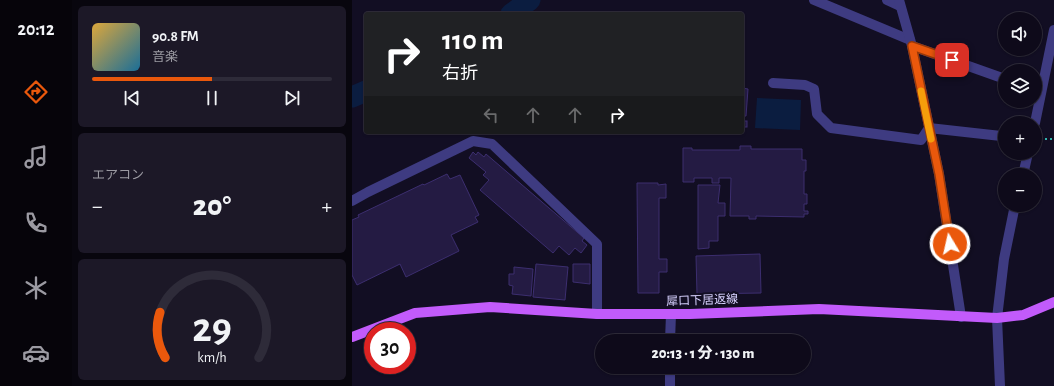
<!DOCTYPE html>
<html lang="ja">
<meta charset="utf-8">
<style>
:root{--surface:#0e0a1a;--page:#1c1827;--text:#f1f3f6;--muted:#9b9aa2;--line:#2e2b39;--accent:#ea580c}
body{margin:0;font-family:"Alegreya Sans","Noto Sans JP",sans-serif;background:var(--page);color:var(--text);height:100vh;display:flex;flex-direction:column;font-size:15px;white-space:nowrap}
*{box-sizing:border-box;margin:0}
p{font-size:13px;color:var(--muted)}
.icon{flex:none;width:22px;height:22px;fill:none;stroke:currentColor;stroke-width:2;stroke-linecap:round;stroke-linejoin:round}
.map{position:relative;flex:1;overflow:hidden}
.sheet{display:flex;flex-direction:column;gap:6px;padding:6px;background:#08060e;width:280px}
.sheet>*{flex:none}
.hud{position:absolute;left:12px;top:12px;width:380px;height:122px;border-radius:4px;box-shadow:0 1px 3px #0004,0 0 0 1px var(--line);background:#202124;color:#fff;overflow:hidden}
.fabs{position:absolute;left:646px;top:12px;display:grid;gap:8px}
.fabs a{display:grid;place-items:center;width:44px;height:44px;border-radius:50%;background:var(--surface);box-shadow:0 1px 3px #0004,0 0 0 1px var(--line);font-size:20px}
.speed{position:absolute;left:12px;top:322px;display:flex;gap:8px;font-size:20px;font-weight:700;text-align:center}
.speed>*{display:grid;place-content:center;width:52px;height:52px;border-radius:50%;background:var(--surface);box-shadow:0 1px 3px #0004,0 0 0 1px var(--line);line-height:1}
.speed .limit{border:6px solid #d22;background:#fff;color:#111}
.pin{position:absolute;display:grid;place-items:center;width:34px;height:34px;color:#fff;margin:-17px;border-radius:8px;box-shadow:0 2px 6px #0006}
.me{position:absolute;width:44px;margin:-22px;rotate:351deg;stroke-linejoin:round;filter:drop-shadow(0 0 3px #0008)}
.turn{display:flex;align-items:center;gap:14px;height:84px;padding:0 12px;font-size:18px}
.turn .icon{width:52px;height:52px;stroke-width:2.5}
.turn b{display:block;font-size:28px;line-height:34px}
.lanes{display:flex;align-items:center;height:38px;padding:0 12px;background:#0003;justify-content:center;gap:20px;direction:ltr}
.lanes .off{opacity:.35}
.big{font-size:30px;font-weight:800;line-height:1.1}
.sheet .tile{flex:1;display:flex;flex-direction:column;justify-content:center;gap:6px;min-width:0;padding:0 14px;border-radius:6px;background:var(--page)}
.sheet .dial{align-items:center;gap:0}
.dial svg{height:104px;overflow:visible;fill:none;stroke:var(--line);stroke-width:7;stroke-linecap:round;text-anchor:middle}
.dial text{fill:var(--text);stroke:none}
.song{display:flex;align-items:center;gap:12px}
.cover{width:48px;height:48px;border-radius:6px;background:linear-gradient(135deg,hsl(40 70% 55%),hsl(200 70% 35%))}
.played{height:4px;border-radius:2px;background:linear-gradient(90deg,var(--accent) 50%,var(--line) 50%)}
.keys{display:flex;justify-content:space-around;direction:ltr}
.heat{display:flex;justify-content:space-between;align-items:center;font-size:22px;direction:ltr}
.trip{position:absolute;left:243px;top:334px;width:216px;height:40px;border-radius:20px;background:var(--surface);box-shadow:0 1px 3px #0004,0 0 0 1px var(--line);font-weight:800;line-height:40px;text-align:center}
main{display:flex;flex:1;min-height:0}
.menu{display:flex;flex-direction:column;width:72px;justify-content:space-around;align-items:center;background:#06040a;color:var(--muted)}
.menu .icon{width:28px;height:28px}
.menu .selected{color:var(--accent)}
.menu b{font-size:18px;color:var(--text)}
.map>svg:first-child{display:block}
</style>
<main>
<nav class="menu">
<b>20:12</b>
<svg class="icon selected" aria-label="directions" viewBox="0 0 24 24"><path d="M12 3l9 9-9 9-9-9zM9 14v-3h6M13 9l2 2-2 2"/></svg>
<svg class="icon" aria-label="music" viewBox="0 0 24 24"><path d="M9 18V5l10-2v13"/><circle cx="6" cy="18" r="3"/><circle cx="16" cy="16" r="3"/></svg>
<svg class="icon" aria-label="phone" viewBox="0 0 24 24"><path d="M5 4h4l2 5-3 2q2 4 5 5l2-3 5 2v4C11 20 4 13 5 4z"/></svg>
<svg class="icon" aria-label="climate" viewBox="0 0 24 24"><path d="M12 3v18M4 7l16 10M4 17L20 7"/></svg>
<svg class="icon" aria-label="car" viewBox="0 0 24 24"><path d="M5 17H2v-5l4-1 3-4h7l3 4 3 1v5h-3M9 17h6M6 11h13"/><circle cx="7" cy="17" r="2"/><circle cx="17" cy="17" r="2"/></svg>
</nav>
<section class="sheet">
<div class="tile">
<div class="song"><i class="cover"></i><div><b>90.8 FM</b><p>音楽</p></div></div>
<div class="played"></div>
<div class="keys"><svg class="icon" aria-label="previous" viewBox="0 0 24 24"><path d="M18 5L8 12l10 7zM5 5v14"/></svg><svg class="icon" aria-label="pause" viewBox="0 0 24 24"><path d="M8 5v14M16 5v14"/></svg><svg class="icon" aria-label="next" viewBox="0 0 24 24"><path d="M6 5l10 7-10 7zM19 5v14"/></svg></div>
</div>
<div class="tile"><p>エアコン</p>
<div class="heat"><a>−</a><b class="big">20°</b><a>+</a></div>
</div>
<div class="tile dial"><svg viewBox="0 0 100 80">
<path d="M14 69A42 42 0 1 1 86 69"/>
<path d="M14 69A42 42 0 0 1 10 34" stroke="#ea580c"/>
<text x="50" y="56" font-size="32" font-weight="700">29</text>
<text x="50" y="72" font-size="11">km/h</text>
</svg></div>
</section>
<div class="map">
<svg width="702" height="386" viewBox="0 0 702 386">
<rect width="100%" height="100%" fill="#120e23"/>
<path fill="#0b1d40" d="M405 98 449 100 448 130 403 128Z"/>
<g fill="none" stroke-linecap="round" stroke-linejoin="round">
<g stroke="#0b1d40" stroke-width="21">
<path d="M159 14 178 0"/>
<path d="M0 97 14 91"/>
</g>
</g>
<g fill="#241b43" stroke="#3c2e6f">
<path d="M390 88 396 89 394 116H390Z"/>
<rect x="390" y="121" width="5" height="6"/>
<path d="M388 146H399V149H450V160H454V171H452V194H455V204H452V211H456V214H452V217L404 216V219H397V216H378L379 178H367V183H360V178H342V182H331V148H340V150H388Z"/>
<path d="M121 152 124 155 126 152 132 157 134 154 232 238 230 241 235 245 229 253 223 248 217 255 207 246 201 253 128 190 137 180 131 175 134 172 117 158Z"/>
<path d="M95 174 98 179 108 175 127 215 123 217 126 222 99 235 107 251 54 277 48 264 5 285 0 275V220L7 217 6 215 71 184 72 185Z"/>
<path d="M285 183H306V185L314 184V198H307V259H315V272H307V293H286Z"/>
<path d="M346 185H368L366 203H373V216H366V241H357V248L346 249Z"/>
<path d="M408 254 409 293 345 294 344 256Z"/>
<path d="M184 264 216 267 213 300 181 297Z"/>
<path d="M221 264H238V284L221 282Z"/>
<path d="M162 267 181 269 179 296 160 294 161 286 157 285V274H162Z"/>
</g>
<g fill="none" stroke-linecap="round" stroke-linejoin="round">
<path stroke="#31b2ac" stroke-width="2" stroke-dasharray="2 3" stroke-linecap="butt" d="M683 139H702"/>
<g stroke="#3e3b81" stroke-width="10">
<path d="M462 0 558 40"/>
<path d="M535 0 548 6"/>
<path d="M547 0 560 46 587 174 609 317"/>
<path d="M560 46 653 79"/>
<path d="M421 83 453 85 462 89 465 114 479 128 569 140 577 128 649 136 653 140"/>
<path d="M683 123 702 30"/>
<path d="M671 175 676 153"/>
<path d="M0 201 16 192 121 141 140 144 245 244V314"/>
<path d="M318 341 319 314"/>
<path d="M318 386V367"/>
<path d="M648 386 645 318 652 259 663 205"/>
</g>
<path stroke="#c25bfb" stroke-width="10" d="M0 337 63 313 138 307 245 314H338L467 309 645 318 671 315 702 302"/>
</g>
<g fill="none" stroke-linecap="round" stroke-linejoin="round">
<g stroke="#983908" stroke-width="10">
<path id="route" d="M598 244 587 174 560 46 600 60"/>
</g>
<use href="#route" stroke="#ea580c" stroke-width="7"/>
<path stroke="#f59e0b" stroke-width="7" d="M569 91 579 139"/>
</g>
<g text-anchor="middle" stroke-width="4" stroke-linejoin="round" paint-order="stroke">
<g font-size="12" fill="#d7d1fe" stroke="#120e23">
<text transform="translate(350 300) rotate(-2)" y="4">犀口下居返線</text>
</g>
</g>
</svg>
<div class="fabs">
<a><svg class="icon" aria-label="sound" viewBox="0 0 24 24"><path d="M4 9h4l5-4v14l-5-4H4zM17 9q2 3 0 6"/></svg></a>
<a><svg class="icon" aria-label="layers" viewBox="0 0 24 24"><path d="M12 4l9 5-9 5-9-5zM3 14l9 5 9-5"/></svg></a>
<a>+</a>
<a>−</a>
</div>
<div class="speed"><div class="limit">30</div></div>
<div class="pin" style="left:600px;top:60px;background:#d93025"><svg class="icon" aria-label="arrive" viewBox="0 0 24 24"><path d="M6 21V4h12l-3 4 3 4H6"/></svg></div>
<svg class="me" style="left:598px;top:244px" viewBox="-20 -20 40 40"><circle r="17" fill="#ea580c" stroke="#fff" stroke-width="3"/><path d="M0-11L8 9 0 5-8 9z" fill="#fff"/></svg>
<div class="trip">20:13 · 1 分 · 130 m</div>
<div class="hud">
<div class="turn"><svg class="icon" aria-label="right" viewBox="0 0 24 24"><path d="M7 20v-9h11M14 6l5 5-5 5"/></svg><div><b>110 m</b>右折</div></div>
<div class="lanes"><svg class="icon off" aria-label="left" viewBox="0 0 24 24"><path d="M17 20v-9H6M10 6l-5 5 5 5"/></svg><svg class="icon off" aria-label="ahead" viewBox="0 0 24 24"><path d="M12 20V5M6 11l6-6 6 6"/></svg><svg class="icon off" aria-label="ahead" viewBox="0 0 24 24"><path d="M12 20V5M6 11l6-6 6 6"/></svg><svg class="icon" aria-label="right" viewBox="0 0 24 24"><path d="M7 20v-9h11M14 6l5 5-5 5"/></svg></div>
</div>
</div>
</main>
